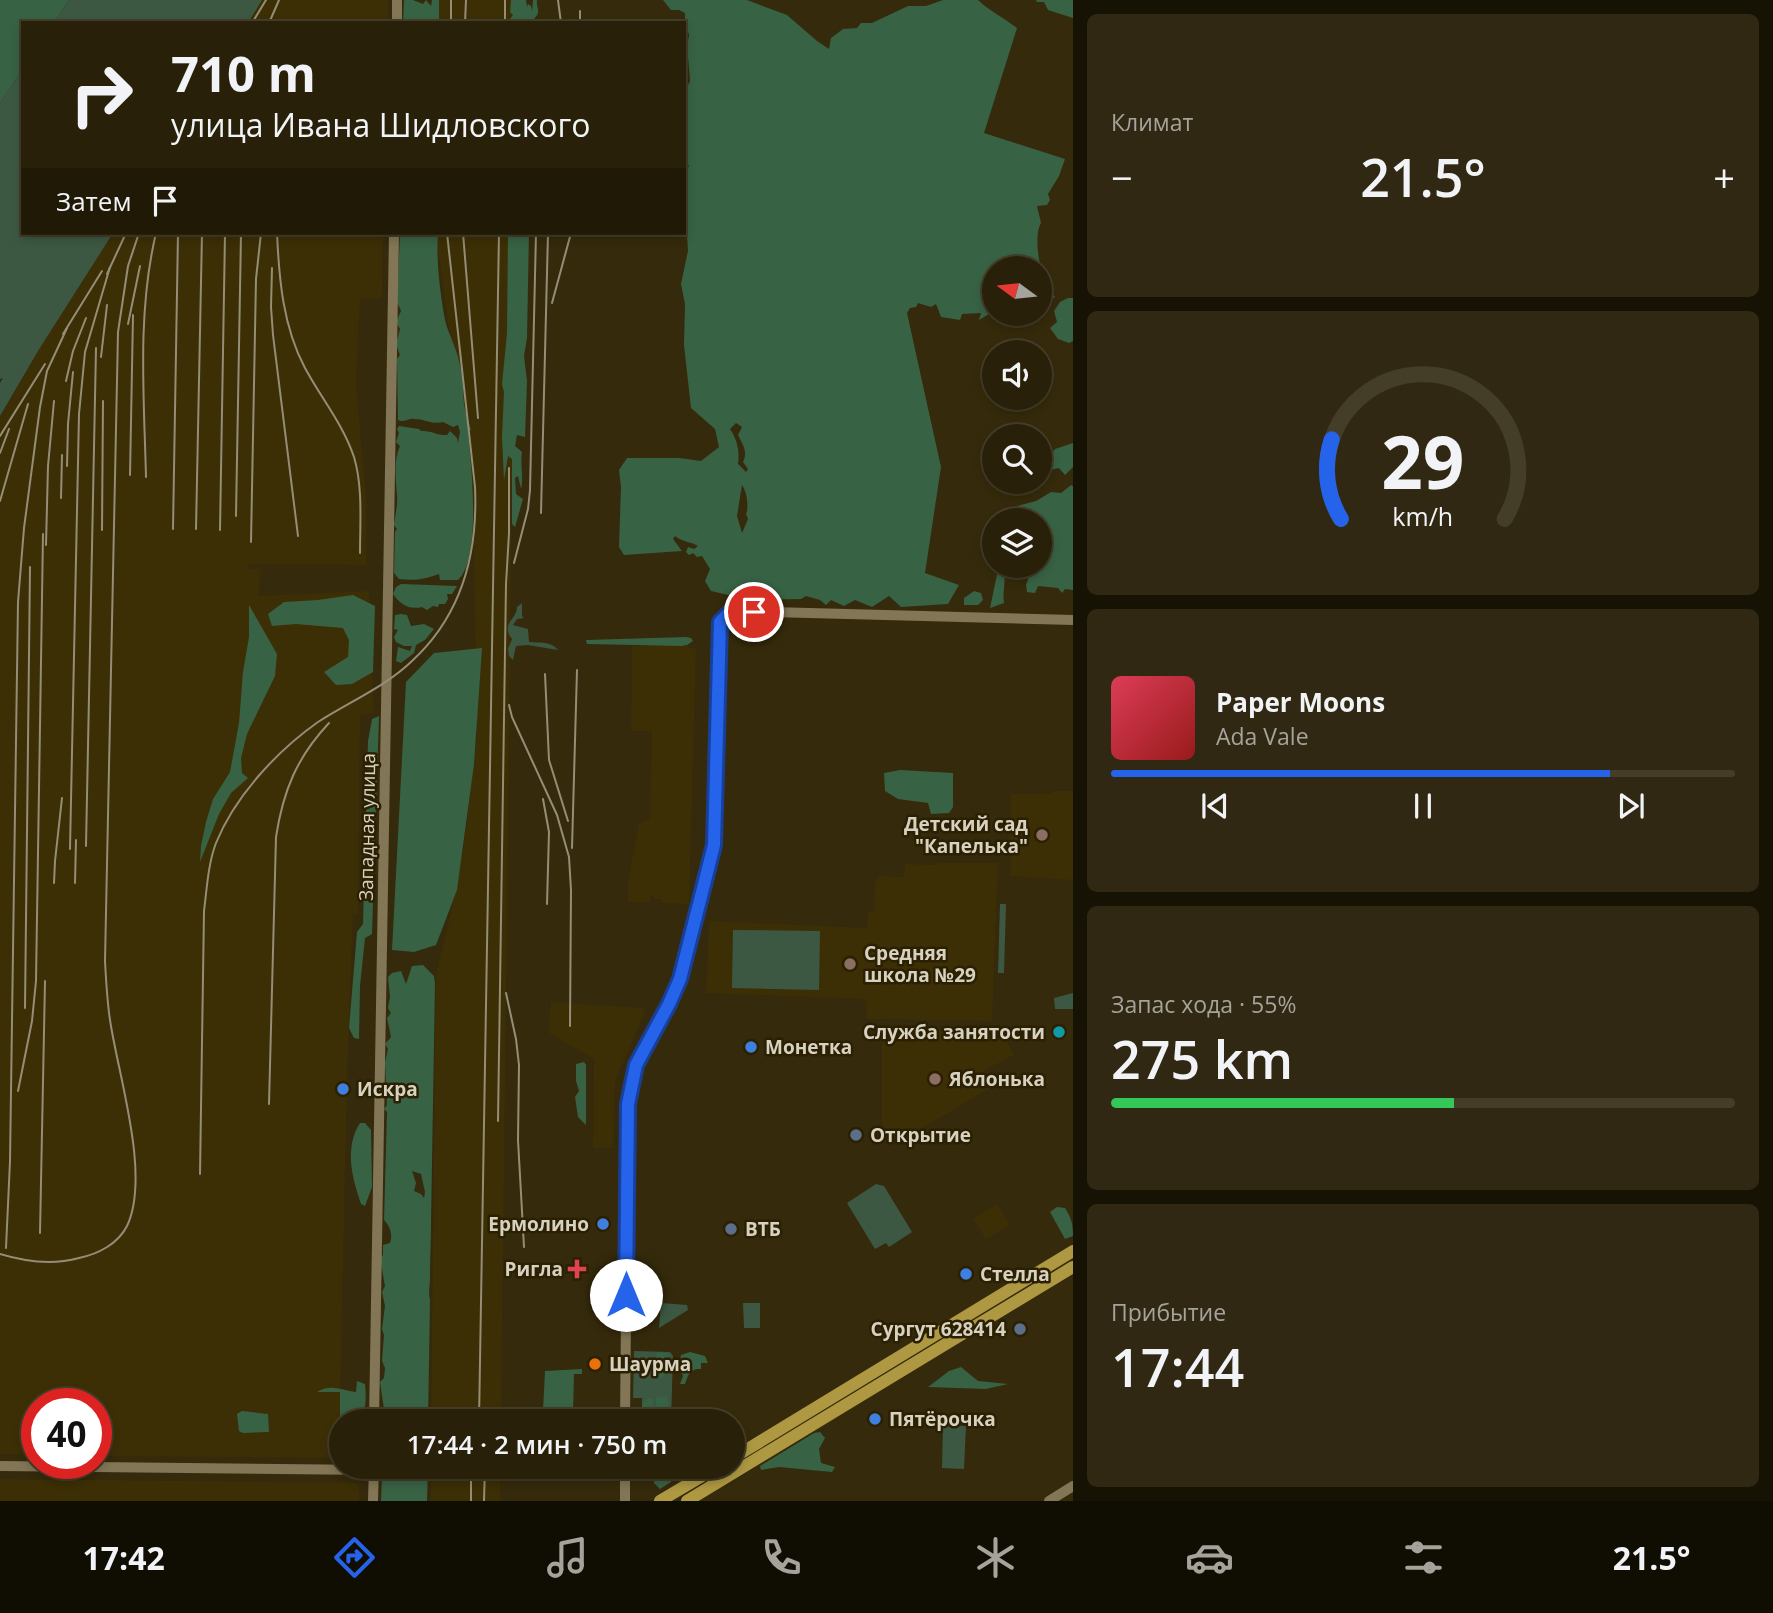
<!DOCTYPE html>
<html lang="ru">
<meta charset="utf-8">
<style>
:root{--surface:#282008;--page:#302812;--text:#f1f3f6;--muted:#a5a39c;--line:#443e29;--accent:#2563eb}
body{margin:0;font-family:"Open Sans",sans-serif;background:var(--page);color:var(--text);height:100vh;display:flex;flex-direction:column;font-size:26px;white-space:nowrap}
*{box-sizing:border-box;margin:0}
p{font-size:23px;color:var(--muted)}
.icon{flex:none;width:38px;height:38px;fill:none;stroke:currentColor;stroke-width:2;stroke-linecap:round;stroke-linejoin:round}
.map{position:relative;flex:1;overflow:hidden}
.side{display:flex;flex-direction:column;gap:14px;padding:14px;background:#161204;width:700px}
.side>*{flex:none}
.hud{position:absolute;left:21px;top:21px;width:665px;height:214px;border-radius:0px;box-shadow:0 4px 10px #0003,0 0 0 2px var(--line);background:#282008;color:var(--text);overflow:hidden}
.needle{width:46px;rotate:285deg}
.tools{position:absolute;left:982px;top:256px;display:grid;gap:14px}
.tools a{display:grid;place-items:center;width:70px;height:70px;border-radius:50%;background:var(--surface);box-shadow:0 4px 10px #0003,0 0 0 2px var(--line);font-size:35px}
.speed{position:absolute;left:21px;top:1388px;display:flex;gap:14px;font-size:35px;font-weight:700;text-align:center}
.speed>*{display:grid;place-content:center;width:91px;height:91px;border-radius:50%;background:var(--surface);box-shadow:0 4px 10px #0003,0 0 0 2px var(--line);line-height:1}
.speed .limit{border:10px solid #d22;background:#fff;color:#111}
.pin{position:absolute;display:grid;place-items:center;width:60px;height:60px;color:#fff;margin:-30px;border:4px solid #fff;border-radius:50%;box-shadow:0 2px 7px #0007}
.me{position:absolute;width:77px;margin:-38px;rotate:0deg;stroke-linejoin:round;filter:drop-shadow(0 0 5px #0008)}
.turn{display:flex;align-items:center;gap:24px;height:147px;padding:0 35px;font-size:32px}
.turn .icon{width:91px;height:91px;stroke-width:2.5}
.turn b{display:block;font-size:49px;line-height:60px}
.then{display:flex;align-items:center;height:66px;padding:0 35px;background:#0003;gap:14px;font-size:26px}
.big{font-size:52px;font-weight:600;line-height:1.1}
.side .widget{flex:1;display:flex;flex-direction:column;justify-content:center;gap:10px;min-width:0;padding:0 24px;border-radius:10px;background:var(--page)}
.side .dial{align-items:center;gap:0}
.dial svg{height:182px;overflow:visible;fill:none;stroke:var(--line);stroke-width:7;stroke-linecap:round;text-anchor:middle}
.dial text{fill:var(--text);stroke:none}
.song{display:flex;align-items:center;gap:21px}
.cover{width:84px;height:84px;border-radius:10px;background:linear-gradient(135deg,hsl(350 70% 55%),hsl(0 70% 35%))}
.played{height:7px;border-radius:4px;background:linear-gradient(90deg,var(--accent) 80%,var(--line) 80%)}
.keys{display:flex;justify-content:space-around;direction:ltr}
.heat{display:flex;justify-content:space-between;align-items:center;font-size:38px;direction:ltr}
.charge{height:10px;border-radius:5px;background:linear-gradient(90deg,#34c759 55%,var(--line) 0)}
.trip{position:absolute;left:329px;top:1409px;width:416px;height:70px;border-radius:35px;background:var(--surface);box-shadow:0 4px 10px #0003,0 0 0 2px var(--line);font-weight:600;line-height:70px;text-align:center}
.tabs{display:flex;height:112px;justify-content:space-around;align-items:center;background:#100d03;color:var(--muted)}
.tabs .icon{width:49px;height:49px}
.tabs .on{color:var(--accent)}
.tabs b{font-size:32px;color:var(--text)}
main{display:flex;flex:1;min-height:0}
.map>svg:first-child{display:block}
</style>
<main>
<div class="map">
<svg width="1073" height="1501" viewBox="0 0 1073 1501">
<rect width="100%" height="100%" fill="#352a0b"/>
<g fill="#3c2f06">
<path d="M262 0H388V23H248Z"/>
<path d="M435 0H518L517 23H435Z"/>
<path d="M113 233H383L382 298 360 299 356 384 366 497V565L248 564V568L260 569 259 596 369 591 374 713 360 715 358 914 353 915 347 1073 339 1458 96 1456V1404H37V1455L0 1454V416L38 351Z"/>
<path d="M436 233H515L501 1421H431L436 975 455 896 464 844 477 738 473 508Z"/>
<path d="M687 645 690 648 696 649 689 904 662 903V899H655V896H650V902H628V882L639 824 650 818 652 731H631L632 646Z"/>
<path d="M1053 791H1073V880L1011 876V794H1051Z"/>
<path d="M939 863H998L992 1021 867 1019 866 999 706 993 709 921 867 928 868 912H874L875 882 878 876 904 877 905 864 937 865Z"/>
<path d="M551 1002 642 1008 645 1012 615 1081 613 1148H593L594 1059 549 1033Z"/>
<path d="M896 1030 1002 1032 1014 1055 983 1071 992 1087 898 1142 882 1132V1036L896 1035Z"/>
<path d="M997 1204 1010 1225 986 1239 973 1219Z"/>
<rect x="431" y="1467" width="69" height="34"/>
<path d="M0 1479 359 1483V1501H0Z"/>
</g>
<g fill="#3c5843">
<path d="M69 0H262L248 23H54Z"/>
<path d="M23 69V233H113L38 351 0 416V383L3 378 0 379V103Z"/>
<path d="M522 603V616L524 618 517 619 513 625 528 629 529 642C539 643 551 641 558 650L528 645 516 646 513 660 509 656 508 649 512 639C500 623 517 620 517 607Z"/>
<path d="M1000 904H1006L1004 973H998Z"/>
<path d="M733 930 820 931 819 990 732 988Z"/>
<path d="M1073 993V1009H1055L1054 998Z"/>
<path d="M876 1184 884 1186 912 1232 889 1247 886 1243 875 1249 847 1203Z"/>
<path d="M661 1303 687 1305 688 1310 659 1328Z"/>
<path d="M743 1303H760V1328H744Z"/>
<path d="M634 1351 670 1352 673 1356 671 1421H642V1398H633Z"/>
<path d="M943 1425 966 1426 964 1469 942 1468Z"/>
</g>
<g fill="#386244" fill-rule="evenodd">
<path d="M0 0H69L54 23H23V69L0 103Z"/>
<path d="M404 0H413L423 4 426 0 431 6 432 0H439V23H403Z"/>
<path d="M511 0H526L527 7 528 4 531 6 532 11 533 0H537C536 9 542 11 534 19L537 23H513L510 19 513 15 510 12Z"/>
<path d="M663 0H747L787 15 817 41 829 49 831 38 843 29 857 28 861 23H872L908 6H926L943 0H978C991 12 1003 17 1017 28L984 133 1065 159 1059 176 1048 194 1050 200 1047 205 1037 206 1041 223C1033 237 1040 268 1045 283 1047 288 1052 292 1055 297L1048 302 1040 303V268H994V311L979 320 981 313 962 314 960 320 941 317 936 304 931 307 918 303 916 307 910 308 907 313 941 467 925 573 959 585 948 604 901 607 889 596 872 607 855 600 844 606 831 600 826 605 820 600 806 596 801 599 750 600 711 591 705 581 710 569 702 556 697 557 693 553 689 555 686 552 688 547 694 549 698 546C692 542 682 542 675 536L673 539 682 551 624 555 619 547 621 487 619 470 627 458H679L701 461 719 447 715 429 691 408 684 345 685 304 681 284 688 251 684 183 687 179 685 173 689 166 684 161 687 136 684 133V103L686 89 690 81 687 45 689 35 685 23V13L679 10H671ZM736 423 742 427 738 435C743 445 748 452 743 462L748 469 746 472 738 464C740 452 737 439 730 429ZM742 485C747 492 749 507 746 514L748 519 742 533 737 516Z"/>
<path d="M1036 0H1073V18L1048 10 1044 2H1037Z"/>
<path d="M400 233H438C436 261 440 292 445 320 448 333 456 347 459 361 463 375 463 390 464 404 465 412 469 422 471 430L468 431C471 463 482 559 458 580H440L439 574C425 579 415 581 399 579L394 573 395 532 397 529 394 525C395 516 398 505 397 496 396 480 393 461 400 446L396 442 399 433 397 429 399 426 419 429 421 431C431 430 438 436 447 435L450 431 457 438 458 443 460 432 458 425 453 427 443 422C432 425 425 419 415 419 407 418 406 423 398 420L397 359 400 355 396 344 400 329 396 322 401 311 397 302Z"/>
<path d="M508 233H529L527 338 524 356 527 381 525 437 517 435 515 446 522 452C520 465 524 477 521 489L518 476 515 478 516 494 523 499 515 527 512 524V459L508 456 504 480 502 437 504 392 502 384 507 333Z"/>
<path d="M1068 298H1073V341L1069 343 1058 339 1050 328 1057 322 1054 311 1060 302Z"/>
<path d="M1073 443V467L1065 475 1059 468 1050 470 1042 467V458L1049 457 1055 449Z"/>
<path d="M1071 485 1073 486V590L1065 589 1062 593 1058 588 1038 586 1035 593 1027 592 1026 585 1030 574 1018 565H1040V520H1009L1017 506 1036 501 1051 492 1061 493Z"/>
<path d="M999 565H1009L1003 569C1007 579 1002 591 1004 603L990 608Z"/>
<path d="M401 584 457 586 452 594H447L448 599 445 604H439L438 607 433 606 427 610 422 607C409 610 401 605 393 594L396 587Z"/>
<path d="M974 591 981 593 983 600 978 605H964V598Z"/>
<path d="M353 595 375 606 373 672 352 684 336 685 324 672 348 657 349 640 343 628 296 624 272 626 268 614 284 602 318 600Z"/>
<path d="M249 605 277 654 275 676 247 734 241 758 242 773 248 778 231 793 219 814 200 862 201 846 206 822 213 799 230 772 239 723 243 672 249 637Z"/>
<path d="M401 614 407 615 411 626 424 624 434 629 425 640 416 645 414 653 401 663 396 661 398 647 410 651 412 646H404L396 642 394 637 398 630 394 629 395 615Z"/>
<path d="M686 637 691 638 693 641 687 645 681 646 587 644 586 640Z"/>
<path d="M482 648 474 764 457 890 436 945 414 952 392 950 406 682 434 653Z"/>
<path d="M379 716 372 934 365 938 360 986 359 1039 354 1038 349 1028 357 932 363 924 368 741 372 719Z"/>
<path d="M900 770 953 773V807L949 813 931 814 928 803 898 799 885 791 884 773Z"/>
<path d="M423 965 434 976 435 984 431 1222C431 1241 430 1259 430 1278 430 1286 428 1292 430 1300L428 1421H381L384 1409 380 1382 384 1378 385 1368 382 1361 384 1335 382 1329 385 1306 382 1292 385 1286 380 1258 383 1255V1245L390 1243C393 1235 390 1226 384 1220L387 1112 384 1109 387 1105 385 1063 388 1049 385 1044 391 1037 387 1018 391 1013 388 1008 390 997 388 977 392 973 401 971 406 984 412 966ZM412 1171 421 1174 425 1192 424 1198 421 1194 414 1191 416 1183Z"/>
<path d="M584 1062 586 1065V1125L578 1117 575 1097 579 1091 576 1081V1064Z"/>
<path d="M360 1123H365L371 1130 372 1187 365 1206 361 1204C352 1178 344 1148 360 1123Z"/>
<path d="M1057 1207 1065 1208C1071 1217 1073 1224 1073 1236L1065 1239 1050 1212Z"/>
<path d="M660 1352 669 1354V1367L662 1378H656V1369L661 1365 657 1363 656 1353Z"/>
<path d="M690 1352 705 1356 708 1363H701V1369C690 1368 688 1375 685 1384H680L683 1376 679 1369 681 1355Z"/>
<path d="M961 1367 978 1381 1008 1384 986 1389 928 1387 949 1371Z"/>
<path d="M582 1369V1374H574L573 1411H543L545 1371Z"/>
<path d="M357 1381 365 1384C366 1395 367 1409 360 1418L340 1417V1392H317C331 1383 343 1391 356 1392Z"/>
<path d="M667 1396 669 1415H656V1398Z"/>
<path d="M650 1398 653 1399 652 1417 642 1416V1406L645 1400Z"/>
<path d="M242 1411 268 1414 269 1432 243 1433 239 1431 237 1414Z"/>
<path d="M820 1432 825 1438 819 1449 821 1463 835 1467 832 1472 779 1467 761 1470 760 1466 814 1433Z"/>
<path d="M380 1467H428L427 1501H381L382 1474Z"/>
<path d="M654 1467H700L677 1478 671 1471V1482L660 1489 654 1483Z"/>
</g>
<g fill="none" stroke-linecap="round" stroke-linejoin="round">
<g stroke="#827656" stroke-width="10">
<path d="M397 23V0"/>
<path d="M374 1421 394 233"/>
<path d="M625 1421 628 1104 636 1065 669 1004 680 979 714 845 720 622 724 616 738 611 1073 620"/>
<path d="M0 1466 374 1470"/>
<path d="M373 1501 374 1467"/>
<path d="M625 1501V1466"/>
<path d="M1049 1501 1073 1486"/>
</g>
<g stroke="#ae9842" stroke-width="12">
<path d="M733 1458 1073 1251"/>
<path d="M660 1501 719 1466"/>
<path d="M687 1501 1073 1267"/>
</g>
<g stroke="#958d76" stroke-width="2">
<path d="M558 0 561 23"/>
<path d="M252 23 266 0"/>
<path d="M269 23 279 0"/>
<path d="M451 23V0"/>
<path d="M465 23 466 0"/>
<path d="M505 23V0"/>
<path d="M580 23V11"/>
<path d="M277 233C279 279 283 327 305 368 321 398 343 424 354 457 363 487 360 522 360 553"/>
<path d="M463 233 478 418"/>
<path d="M272 268 271 307 273 335 298 536"/>
<path d="M107 274 126 233"/>
<path d="M552 303 571 233"/>
<path d="M128 324 140 266"/>
<path d="M63 334 102 271"/>
<path d="M101 357 107 305"/>
<path d="M66 381 73 351 86 318"/>
<path d="M0 436 45 364"/>
<path d="M0 453 9 429"/>
<path d="M67 466 68 424 73 372"/>
<path d="M130 475 133 315"/>
<path d="M146 477C144 395 137 313 156 233"/>
<path d="M61 498 62 455"/>
<path d="M0 501 28 404"/>
<path d="M541 513 548 233"/>
<path d="M236 516 241 233"/>
<path d="M173 529 178 233"/>
<path d="M196 529 202 233"/>
<path d="M102 530 103 401"/>
<path d="M220 530 225 233"/>
<path d="M251 542 256 279 261 233"/>
<path d="M46 545 48 466 54 401"/>
<path d="M514 563 528 509 530 490 536 233"/>
<path d="M545 674 549 760 568 821"/>
<path d="M509 705 512 717 557 815 569 857 571 890 570 1026"/>
<path d="M543 799 549 832 547 904"/>
<path d="M86 846 96 348"/>
<path d="M572 848 577 670"/>
<path d="M70 849 79 414 85 352 110 267"/>
<path d="M54 883 55 861 62 798"/>
<path d="M75 883 76 840"/>
<path d="M506 993 516 1039 519 1065 518 1140 524 1247"/>
<path d="M25 1008 30 567"/>
<path d="M18 1091 32 1021 36 981 43 534"/>
<path d="M269 1104 276 837C283 791 297 757 329 723"/>
<path d="M498 1121 506 584 509 533V468"/>
<path d="M200 1174 204 911C207 888 208 864 216 843 235 796 277 751 318 722 349 702 385 687 412 661 462 615 478 553 475 487L447 233"/>
<path d="M40 1233 45 981"/>
<path d="M6 1248 10 1161 18 602 24 528 40 407 47 371 67 328"/>
<path d="M0 1254C26 1262 53 1265 79 1258 98 1254 118 1244 127 1226 151 1175 118 1075 110 1020 107 1000 106 980 105 961L118 332 128 266 139 233"/>
<path d="M479 1421 499 233"/>
<path d="M471 1501V1466"/>
<path d="M484 1501 485 1466"/>
</g>
</g>
<g fill="none" stroke-linecap="round" stroke-linejoin="round">
<g stroke="#184099" stroke-width="18">
<path id="route" d="M626 1295 628 1104 636 1065 669 1004 680 979 714 845 720 622 729 613 754 612"/>
</g>
<use href="#route" stroke="#2563eb" stroke-width="12"/>
</g>
<g fill="#8d6e63" stroke="#2b2002" stroke-width="2.5">
<circle cx="1042" cy="835" r="7"/>
<circle cx="850" cy="964" r="7"/>
<circle cx="935" cy="1079" r="7"/>
</g>
<circle fill="#0f9aa8" stroke="#2b2002" stroke-width="2.5" cx="1059" cy="1032" r="7"/>
<g fill="#3f7fe0" stroke="#2b2002" stroke-width="2.5">
<circle cx="751" cy="1047" r="7"/>
<circle cx="343" cy="1089" r="7"/>
<circle cx="603" cy="1224" r="7"/>
<circle cx="966" cy="1274" r="7"/>
<circle cx="875" cy="1419" r="7"/>
</g>
<g fill="#5c6f8a" stroke="#2b2002" stroke-width="2.5">
<circle cx="856" cy="1135" r="7"/>
<circle cx="731" cy="1229" r="7"/>
<circle cx="1020" cy="1329" r="7"/>
</g>
<path fill="#e0444e" stroke="#2b2002" stroke-width="2.5" d="M573.5 1258.5h7v7h7v7h-7v7h-7v-7h-7v-7h7z"/>
<circle fill="#e8710a" stroke="#2b2002" stroke-width="2.5" cx="595" cy="1364" r="7"/>
<g text-anchor="middle" stroke-width="5" stroke-linejoin="round" paint-order="stroke">
<g font-size="19" font-weight="bold" fill="#d7d1c0" stroke="#2b2002" text-anchor="start">
<text x="1028" y="831" text-anchor="end">Детский сад<tspan x="1028" dy="22">"Капелька"</tspan></text>
<text x="864" y="960">Средняя<tspan x="864" dy="22">школа №29</tspan></text>
<text x="1045" y="1039" text-anchor="end">Служба занятости</text>
<text x="765" y="1054">Монетка</text>
<text x="949" y="1086">Яблонька</text>
<text x="357" y="1096">Искра</text>
<text x="870" y="1142">Открытие</text>
<text x="589" y="1231" text-anchor="end">Ермолино</text>
<text x="745" y="1236">ВТБ</text>
<text x="563" y="1276" text-anchor="end">Ригла</text>
<text x="980" y="1281">Стелла</text>
<text x="1006" y="1336" text-anchor="end">Сургут 628414</text>
<text x="609" y="1371">Шаурма</text>
<text x="889" y="1426">Пятёрочка</text>
</g>
<g font-size="19" fill="#d7d1c0" stroke="#2b2002">
<text transform="translate(367 827) rotate(-89)" y="7">Западная улица</text>
</g>
</g>
</svg>
<div class="tools">
<a><svg class="needle" viewBox="-14 -14 28 28"><path d="M0-13l5 13h-10z" fill="#e53935"/><path d="M0 13l5-13h-10z" fill="#a5a39c"/></svg></a>
<a><svg class="icon" aria-label="sound" viewBox="0 0 24 24"><path d="M4 9h4l5-4v14l-5-4H4zM17 9q2 3 0 6"/></svg></a>
<a><svg class="icon" aria-label="search" viewBox="0 0 24 24"><circle cx="10" cy="10" r="6"/><path d="M15 15l6 6"/></svg></a>
<a><svg class="icon" aria-label="layers" viewBox="0 0 24 24"><path d="M12 4l9 5-9 5-9-5zM3 14l9 5 9-5"/></svg></a>
</div>
<div class="speed"><div class="limit">40</div></div>
<div class="pin" style="left:754px;top:612px;background:#d93025"><svg class="icon" aria-label="arrive" viewBox="0 0 24 24"><path d="M6 21V4h12l-3 4 3 4H6"/></svg></div>
<svg class="me" style="left:626px;top:1295px" viewBox="-20 -20 40 40"><circle r="19" fill="#fff"/><path d="M0-13L10 11 0 6-10 11z" fill="#2563eb"/></svg>
<div class="trip">17:44 · 2 мин · 750 m</div>
<div class="hud">
<div class="turn"><svg class="icon" aria-label="right" viewBox="0 0 24 24"><path d="M7 20v-9h11M14 6l5 5-5 5"/></svg><div><b>710 m</b>улица Ивана Шидловского</div></div>
<div class="then">Затем<svg class="icon" aria-label="arrive" viewBox="0 0 24 24"><path d="M6 21V4h12l-3 4 3 4H6"/></svg></div>
</div>
</div>
<section class="side">
<div class="widget"><p>Климат</p>
<div class="heat"><a>−</a><b class="big">21.5°</b><a>+</a></div>
</div>
<div class="widget dial"><svg viewBox="0 0 100 80">
<path d="M14 69A42 42 0 1 1 86 69"/>
<path d="M14 69A42 42 0 0 1 10 34" stroke="#2563eb"/>
<text x="50" y="56" font-size="32" font-weight="700">29</text>
<text x="50" y="72" font-size="11">km/h</text>
</svg></div>
<div class="widget">
<div class="song"><i class="cover"></i><div><b>Paper Moons</b><p>Ada Vale</p></div></div>
<div class="played"></div>
<div class="keys"><svg class="icon" aria-label="previous" viewBox="0 0 24 24"><path d="M18 5L8 12l10 7zM5 5v14"/></svg><svg class="icon" aria-label="pause" viewBox="0 0 24 24"><path d="M8 5v14M16 5v14"/></svg><svg class="icon" aria-label="next" viewBox="0 0 24 24"><path d="M6 5l10 7-10 7zM19 5v14"/></svg></div>
</div>
<div class="widget"><p>Запас хода · 55%</p><b class="big">275 km</b><div class="charge"></div></div>
<div class="widget"><p>Прибытие</p><b class="big">17:44</b></div>
</section>
</main>
<nav class="tabs">
<b>17:42</b>
<svg class="icon on" aria-label="directions" viewBox="0 0 24 24"><path d="M12 3l9 9-9 9-9-9zM9 14v-3h6M13 9l2 2-2 2"/></svg>
<svg class="icon" aria-label="music" viewBox="0 0 24 24"><path d="M9 18V5l10-2v13"/><circle cx="6" cy="18" r="3"/><circle cx="16" cy="16" r="3"/></svg>
<svg class="icon" aria-label="phone" viewBox="0 0 24 24"><path d="M5 4h4l2 5-3 2q2 4 5 5l2-3 5 2v4C11 20 4 13 5 4z"/></svg>
<svg class="icon" aria-label="climate" viewBox="0 0 24 24"><path d="M12 3v18M4 7l16 10M4 17L20 7"/></svg>
<svg class="icon" aria-label="car" viewBox="0 0 24 24"><path d="M5 17H2v-5l4-1 3-4h7l3 4 3 1v5h-3M9 17h6M6 11h13"/><circle cx="7" cy="17" r="2"/><circle cx="17" cy="17" r="2"/></svg>
<svg class="icon" aria-label="filters" viewBox="0 0 24 24"><path d="M4 7h16M4 17h16"/><circle cx="9" cy="7" r="2"/><circle cx="15" cy="17" r="2"/></svg>
<b>21.5°</b>
</nav>
